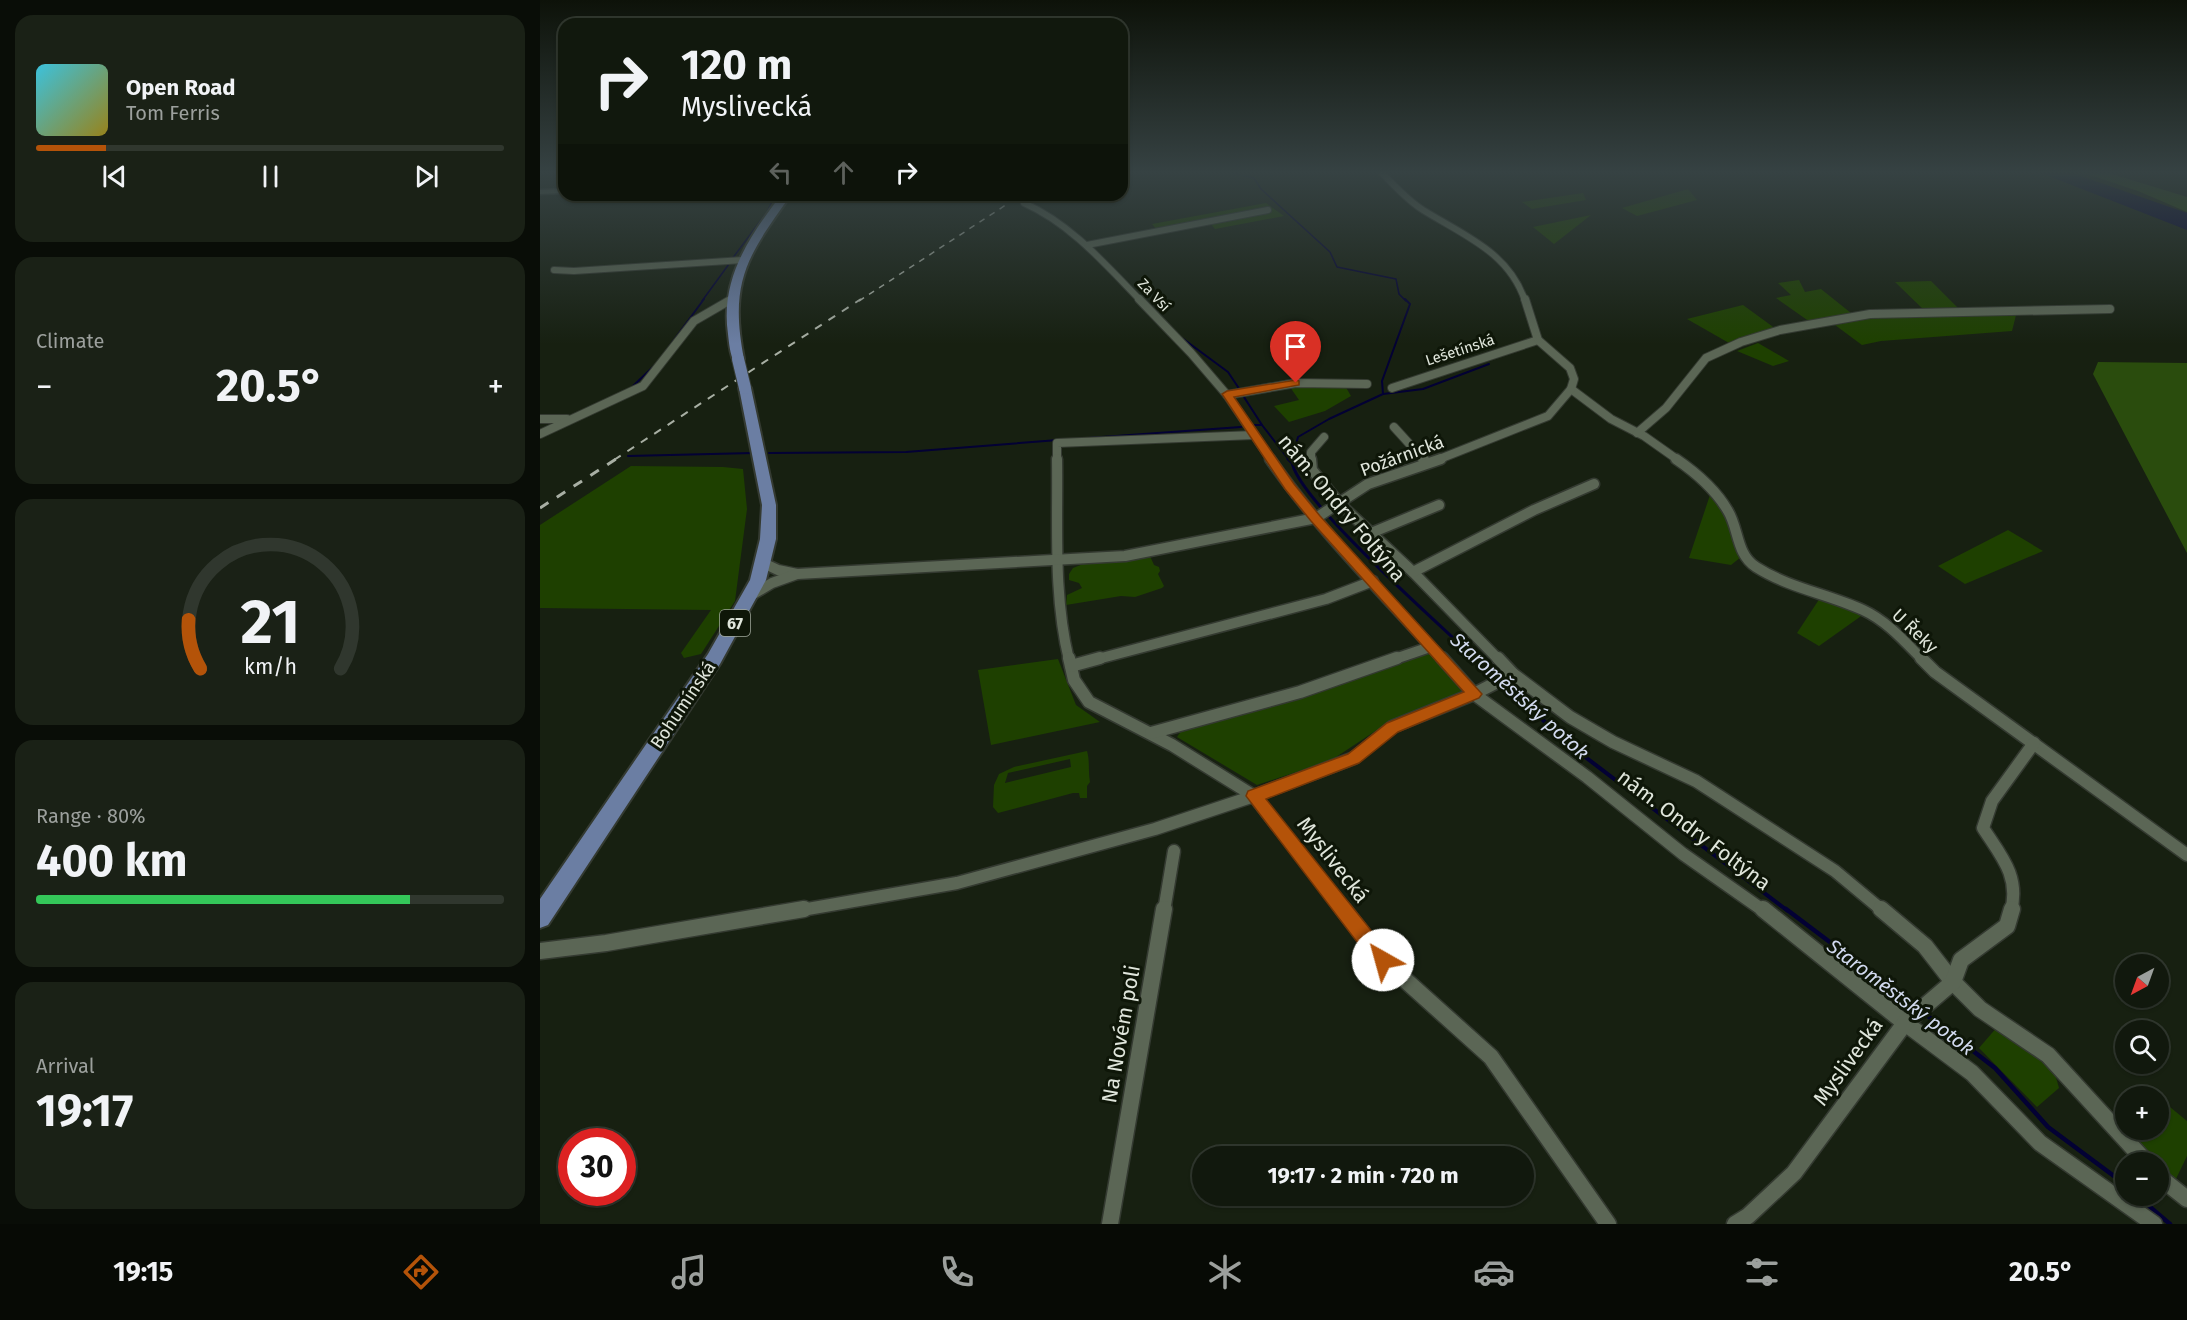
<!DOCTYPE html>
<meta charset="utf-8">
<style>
:root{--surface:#11180d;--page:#1a2116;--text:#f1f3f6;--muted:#9ca09d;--line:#30372e;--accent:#b45309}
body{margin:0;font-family:"Fira Sans",sans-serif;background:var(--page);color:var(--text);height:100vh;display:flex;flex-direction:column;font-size:22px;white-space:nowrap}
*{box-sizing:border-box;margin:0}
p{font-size:20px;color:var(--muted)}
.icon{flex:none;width:33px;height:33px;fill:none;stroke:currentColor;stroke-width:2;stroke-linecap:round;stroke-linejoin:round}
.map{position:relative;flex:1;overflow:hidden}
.panel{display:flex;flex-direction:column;gap:15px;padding:15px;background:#090d07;width:540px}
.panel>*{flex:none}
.top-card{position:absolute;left:18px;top:18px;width:570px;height:183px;border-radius:18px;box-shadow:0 2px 4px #0004,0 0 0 2px var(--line);background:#11180d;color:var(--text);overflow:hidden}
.needle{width:39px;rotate:221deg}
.buttons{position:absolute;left:1575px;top:954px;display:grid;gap:12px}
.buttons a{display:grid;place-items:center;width:54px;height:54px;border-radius:50%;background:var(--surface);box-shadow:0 2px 4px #0004,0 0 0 2px var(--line);font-size:30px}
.speed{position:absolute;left:18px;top:1128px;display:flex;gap:12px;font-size:30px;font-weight:700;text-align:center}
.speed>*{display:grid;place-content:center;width:78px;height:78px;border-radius:50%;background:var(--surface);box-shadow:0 2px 4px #0004,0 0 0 2px var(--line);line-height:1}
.speed .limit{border:9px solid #d22;background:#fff;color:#111}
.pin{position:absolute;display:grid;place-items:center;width:51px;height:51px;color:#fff;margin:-62px -26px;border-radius:50% 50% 50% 0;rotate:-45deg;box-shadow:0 0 6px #0007}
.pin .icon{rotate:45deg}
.me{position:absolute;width:66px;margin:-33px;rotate:322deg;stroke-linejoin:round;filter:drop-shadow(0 0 4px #0008)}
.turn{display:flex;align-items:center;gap:21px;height:126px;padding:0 24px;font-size:27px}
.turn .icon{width:78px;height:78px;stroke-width:2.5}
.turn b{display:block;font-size:42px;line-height:51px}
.lanes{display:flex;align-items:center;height:57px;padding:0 24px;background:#0003;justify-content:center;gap:30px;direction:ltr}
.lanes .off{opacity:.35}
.big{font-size:45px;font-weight:700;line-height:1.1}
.panel .widget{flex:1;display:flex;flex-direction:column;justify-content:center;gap:9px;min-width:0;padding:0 21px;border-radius:18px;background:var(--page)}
.panel .dial{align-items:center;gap:0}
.dial svg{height:156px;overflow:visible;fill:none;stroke:var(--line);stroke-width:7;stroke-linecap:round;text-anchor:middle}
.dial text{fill:var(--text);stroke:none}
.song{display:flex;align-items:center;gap:18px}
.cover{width:72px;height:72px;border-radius:9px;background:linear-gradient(135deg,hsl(190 70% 55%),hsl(50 70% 35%))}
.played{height:6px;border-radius:3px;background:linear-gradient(90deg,var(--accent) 15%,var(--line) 15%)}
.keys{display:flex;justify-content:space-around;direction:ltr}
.heat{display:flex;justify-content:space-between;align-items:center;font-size:33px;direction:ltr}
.charge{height:9px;border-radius:4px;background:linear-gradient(90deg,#34c759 80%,var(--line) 0)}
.trip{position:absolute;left:652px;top:1146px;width:342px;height:60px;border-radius:30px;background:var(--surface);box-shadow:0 2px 4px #0004,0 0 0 2px var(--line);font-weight:700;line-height:60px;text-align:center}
.tab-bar{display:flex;height:96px;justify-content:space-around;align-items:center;background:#070a05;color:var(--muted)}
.tab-bar .icon{width:42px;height:42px}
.tab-bar .selected{color:var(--accent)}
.tab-bar b{font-size:27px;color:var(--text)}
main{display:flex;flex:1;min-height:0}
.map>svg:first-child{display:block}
</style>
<main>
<section class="panel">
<div class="widget">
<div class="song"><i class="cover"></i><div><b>Open Road</b><p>Tom Ferris</p></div></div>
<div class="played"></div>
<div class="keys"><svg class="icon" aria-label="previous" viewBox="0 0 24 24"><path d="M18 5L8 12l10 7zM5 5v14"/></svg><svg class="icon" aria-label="pause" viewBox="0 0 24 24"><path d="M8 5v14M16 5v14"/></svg><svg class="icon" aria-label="next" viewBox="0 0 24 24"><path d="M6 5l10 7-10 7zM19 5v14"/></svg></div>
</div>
<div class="widget"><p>Climate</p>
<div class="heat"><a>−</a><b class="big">20.5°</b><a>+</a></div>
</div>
<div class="widget dial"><svg viewBox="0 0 100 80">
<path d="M14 69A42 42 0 1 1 86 69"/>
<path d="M14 69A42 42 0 0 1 8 44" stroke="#b45309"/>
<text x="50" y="56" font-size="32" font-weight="700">21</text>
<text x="50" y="72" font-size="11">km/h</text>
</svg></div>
<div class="widget"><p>Range · 80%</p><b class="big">400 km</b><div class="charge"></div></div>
<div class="widget"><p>Arrival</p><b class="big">19:17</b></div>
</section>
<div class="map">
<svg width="1647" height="1224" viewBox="0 0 1647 1224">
<rect width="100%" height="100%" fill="#172011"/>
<g fill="#1e4000" fill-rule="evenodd">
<path d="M1148 189 1157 200 1097 216 1082 208Z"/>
<path d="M1043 193 1046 200 992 209 982 202Z"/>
<path d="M726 203 744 216 675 229 668 221 617 230 612 224Z"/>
<path d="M1051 215 1014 244 993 227Z"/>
<path d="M1259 280 1265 292 1281 289 1311 313 1270 322 1236 298 1251 295 1238 283Z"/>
<path d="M1391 281 1420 310 1385 311 1355 282Z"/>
<path d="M1203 305 1236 329 1189 343 1147 319Z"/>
<path d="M1477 311 1472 331 1341 341 1322 345 1295 325 1353 314 1357 317 1437 315Z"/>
<path d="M1218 343 1249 361 1233 366 1197 351Z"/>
<path d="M804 384 811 396 785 411 749 422 734 406 759 400 750 387Z"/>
<path d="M91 466 183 467 203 469 207 509 195 601 161 654 144 658 141 653 171 610 0 608V525Z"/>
<path d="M1170 495 1186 515 1201 557 1191 565 1149 558Z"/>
<path d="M1468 530 1503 551 1425 584 1398 566Z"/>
<path d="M610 556 614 565 619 567 620 571 618 574 624 586 622 588 595 597 581 596 526 605 527 595 542 588 539 583 529 580V574L533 568 543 564Z"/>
<path d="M1280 598 1324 614 1279 646 1257 633Z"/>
<path d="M888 652 924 693 843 726 790 761 717 785 637 737 643 728Z"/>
<path d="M518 659 536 705 560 722 451 745 438 670Z"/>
<path d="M547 751C550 761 548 771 550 782L547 786V798H540L539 793H533L458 813 453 807 454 785 459 774 474 767ZM530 759 531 767 465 783 468 773Z"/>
<path d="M1458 1026 1513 1067 1519 1088 1497 1107 1439 1048Z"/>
<path d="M1619 1098 1647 1121V1156L1634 1183 1619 1167 1618 1162H1614L1586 1130H1618Z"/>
</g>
<g fill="#2a4c0d">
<path d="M1544 173H1569L1647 197V212L1598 191Z"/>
<path d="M1558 362 1647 363V553L1553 374Z"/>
</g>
<path fill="#030134" d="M1501 173H1532L1647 213V230Z"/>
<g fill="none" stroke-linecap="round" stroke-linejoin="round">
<g stroke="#030134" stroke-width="1.5">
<path d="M693 173 714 178 721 189 790 252 797 267 856 279 859 294 866 301"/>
<path d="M192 259 227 212 235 195"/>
<path d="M162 301 189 264"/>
</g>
<g stroke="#030134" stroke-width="2">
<path d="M642 338 688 372 700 390"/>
<path d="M123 355 164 299"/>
<path d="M92 387 115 365"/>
<path d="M702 394 722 425"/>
<path d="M843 394 883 389 949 364"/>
<path d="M715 425H722L749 460"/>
<path d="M548 438 701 427"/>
<path d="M229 453 366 452 518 440"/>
<path d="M88 456 213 453"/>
<path d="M752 460 758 437 789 419 843 394 842 381 870 304 865 299"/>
</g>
<g stroke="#030134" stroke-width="3">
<path d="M748 459 751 462"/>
<path d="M752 459C748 492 907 631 937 660"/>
</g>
<g stroke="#030134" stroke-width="4">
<path d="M935 658 956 678"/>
<path d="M963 684 1036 750 1248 911"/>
</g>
<g stroke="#030134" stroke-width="4.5">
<path d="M1246 909 1376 1007"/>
<path d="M1384 1013 1455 1068 1508 1127 1586 1185"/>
<path d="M1597 1196 1630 1224"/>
</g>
<g stroke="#343a31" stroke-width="8">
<g id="minor-far4">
<path d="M842 173C855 186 867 200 883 210 923 235 969 252 985 301"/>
<path d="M484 203C531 224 565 264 601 301"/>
<path d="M547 245 728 210"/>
<path d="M14 270 34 271 203 260"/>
<path d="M189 301 192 299"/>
</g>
</g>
<g stroke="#343a31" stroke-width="10">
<g id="minor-far3">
<path d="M599 299 651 353 687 395 731 460"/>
<path d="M852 388 998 340"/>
<path d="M1031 389 1071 419 1104 436 1138 460"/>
<path d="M687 395 756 383 827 384"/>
<path d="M0 419H27"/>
<path d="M854 427 884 460"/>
<path d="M1097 433 1126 408 1166 358 1201 342 1240 330 1330 314 1570 309"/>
<path d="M0 434 103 386 154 321 192 299"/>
<path d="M517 460V443L714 435"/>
<path d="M771 460V452L784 437"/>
<path d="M897 460 1008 416 1031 389 1034 379 1030 368 998 340 985 299"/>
</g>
</g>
<g stroke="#343a31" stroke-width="13">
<g id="minor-far2">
<path d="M517 459C518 525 513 595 529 660"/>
<path d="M730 459C780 531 845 595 903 660"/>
<path d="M771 459 772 470 800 504 873 572 959 660"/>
<path d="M883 459 887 463"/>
<path d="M1136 459C1155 472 1176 490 1188 511 1199 529 1196 554 1216 567 1249 588 1288 594 1323 610 1347 621 1365 642 1383 660"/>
<path d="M831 533 899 505"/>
<path d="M223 563 238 570 257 574"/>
<path d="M873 572 994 510 1054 484"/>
<path d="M210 596 232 583 257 574 585 556 776 518 828 484 901 459"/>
<path d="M554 660 786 599 833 581"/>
<path d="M852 660 890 647"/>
</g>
</g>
<g stroke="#343a31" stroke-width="15">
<g id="minor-far1">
<path d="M529 658 534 680 549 702 632 745 714 796 804 911"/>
<path d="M902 658 934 694 1047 777 1143 854 1224 911"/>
<path d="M958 658 973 674 1030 717 1073 742 1156 781 1295 871 1343 911"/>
<path d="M1381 658 1395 672 1647 855"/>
<path d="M531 666 560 658"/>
<path d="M611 733 760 692 857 658"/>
<path d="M256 911 417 883 615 829 714 796 814 758 852 727 934 694 973 674"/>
<path d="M624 911 634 851"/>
<path d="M1471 911C1480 876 1461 856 1443 828L1452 801 1494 743"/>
</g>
</g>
<g stroke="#343a31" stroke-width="19">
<g id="minor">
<path d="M803 909 843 960 951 1057 1068 1224"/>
<path d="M1223 909 1365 1023 1432 1073 1500 1143 1614 1224"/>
<path d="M1341 909 1385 946 1413 982 1440 1009 1508 1055 1606 1162"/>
<path d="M0 951 66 943 264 909"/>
<path d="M1618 1176 1647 1199"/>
<path d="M570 1224 624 909"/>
<path d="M1195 1224 1208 1216 1254 1173 1365 1023 1413 982 1421 960 1467 926 1472 909"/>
</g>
</g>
<g stroke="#343a31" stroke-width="3">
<path id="tertiary" d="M24 189V193L0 194V190Z"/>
</g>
<g stroke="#343a31" stroke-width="4">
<g id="primary">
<path d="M241 195H251C207 256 189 282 204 359L198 363 194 362C190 354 189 343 188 334 180 279 209 237 241 195Z"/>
<path d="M205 384 211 388 236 505V539L226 580 180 664 8 925 0 928V899L168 654 210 580 220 539 222 505 199 388Z"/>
</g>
</g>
<use href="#minor-far4" stroke="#5b6655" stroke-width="6"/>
<use href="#minor-far3" stroke="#5b6655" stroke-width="8"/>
<use href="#minor-far2" stroke="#5b6655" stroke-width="10"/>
<use href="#minor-far1" stroke="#5b6655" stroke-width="12"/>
<use href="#minor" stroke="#5b6655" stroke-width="16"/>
<use href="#tertiary" fill="#5b6655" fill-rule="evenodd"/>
<use href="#primary" fill="#6b7ea3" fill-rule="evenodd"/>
<path stroke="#a8afa4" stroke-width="1.5" stroke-dasharray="6 6" stroke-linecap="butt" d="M319 301 481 195"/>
<path stroke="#a8afa4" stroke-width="2" stroke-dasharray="8 8" stroke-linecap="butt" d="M74 460 321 299"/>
<path stroke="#a8afa4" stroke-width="3" stroke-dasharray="10 10" stroke-linecap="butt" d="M0 508 76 459"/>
<g stroke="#343a31" stroke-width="14" stroke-linecap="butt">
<path id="primary-bridge" d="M198 359 205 388"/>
</g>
<use href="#primary-bridge" stroke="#6b7ea3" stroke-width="12"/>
</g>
<linearGradient id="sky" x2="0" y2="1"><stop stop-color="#0d1209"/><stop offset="0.5" stop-color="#364243"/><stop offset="1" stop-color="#364243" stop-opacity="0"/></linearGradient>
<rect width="1647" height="344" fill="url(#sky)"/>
<path fill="#b45309" stroke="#753606" stroke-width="1.5" d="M756 380 759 381V385L694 397 754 484 780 516 942 694 939 698 858 732 819 763 726 799 850 954 852 960 850 967 843 970 836 967 706 796 708 791 808 754 847 723 924 692 771 521 745 489 682 394 687 391Z"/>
<g text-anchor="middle" stroke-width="6" stroke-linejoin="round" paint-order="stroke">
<g font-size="15" fill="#e0e6dc" stroke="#0e1608">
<text transform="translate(614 295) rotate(46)" y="5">Za Vsí</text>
<text transform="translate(920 350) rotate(-18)" y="5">Lešetínská</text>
</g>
<rect fill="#0e1608" stroke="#a1a89c" stroke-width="1.5" x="180" y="610" width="30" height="26" rx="4.5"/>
<g font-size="16" font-weight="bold" fill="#e0e6dc">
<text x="195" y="629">67</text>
</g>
<g font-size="18" fill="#e0e6dc" stroke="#0e1608">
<text transform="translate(862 456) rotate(-20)" y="6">Požárnická</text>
<text transform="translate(1375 631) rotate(43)" y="6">U Řeky</text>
<text transform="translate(143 705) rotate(-56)" y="6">Bohumínská</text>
</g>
<g font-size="20" font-style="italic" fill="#d2daef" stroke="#0e1608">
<text transform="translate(980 696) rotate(42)" y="7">Staroměstský potok</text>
<text transform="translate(1361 997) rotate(37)" y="7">Staroměstský potok</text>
</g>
<g font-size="21" fill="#e0e6dc" stroke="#0e1608">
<text transform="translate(802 508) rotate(50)" y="7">nám. Ondry Foltýna</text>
<text transform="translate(1154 830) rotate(37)" y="7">nám. Ondry Foltýna</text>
<text transform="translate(793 860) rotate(52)" y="7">Myslivecká</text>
<text transform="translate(581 1034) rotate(-80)" y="7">Na Novém poli</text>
<text transform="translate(1308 1062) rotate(-54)" y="7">Myslivecká</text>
</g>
</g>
</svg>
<div class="buttons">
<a><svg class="needle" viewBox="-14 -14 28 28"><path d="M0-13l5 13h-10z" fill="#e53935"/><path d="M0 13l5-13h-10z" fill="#9ca09d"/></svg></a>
<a><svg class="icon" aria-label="search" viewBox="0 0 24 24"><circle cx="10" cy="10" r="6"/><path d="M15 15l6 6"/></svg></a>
<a>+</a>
<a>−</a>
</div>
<div class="speed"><div class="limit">30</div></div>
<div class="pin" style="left:756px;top:383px;background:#d93025"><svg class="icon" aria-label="arrive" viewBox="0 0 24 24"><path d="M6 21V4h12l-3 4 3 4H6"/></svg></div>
<svg class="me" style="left:843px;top:960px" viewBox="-20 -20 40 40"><circle r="19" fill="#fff"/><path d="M0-13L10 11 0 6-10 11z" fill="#b45309"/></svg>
<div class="trip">19:17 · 2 min · 720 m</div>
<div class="top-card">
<div class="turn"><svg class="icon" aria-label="right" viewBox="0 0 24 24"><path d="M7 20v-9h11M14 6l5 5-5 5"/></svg><div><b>120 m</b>Myslivecká</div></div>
<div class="lanes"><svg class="icon off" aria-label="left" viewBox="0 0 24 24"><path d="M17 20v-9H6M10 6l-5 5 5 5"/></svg><svg class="icon off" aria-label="ahead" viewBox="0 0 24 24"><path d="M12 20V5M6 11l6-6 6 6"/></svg><svg class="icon" aria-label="right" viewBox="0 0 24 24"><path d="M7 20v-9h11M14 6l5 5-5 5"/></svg></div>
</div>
</div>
</main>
<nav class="tab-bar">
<b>19:15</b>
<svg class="icon selected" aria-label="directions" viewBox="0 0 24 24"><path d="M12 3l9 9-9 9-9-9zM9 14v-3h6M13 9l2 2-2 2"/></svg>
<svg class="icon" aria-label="music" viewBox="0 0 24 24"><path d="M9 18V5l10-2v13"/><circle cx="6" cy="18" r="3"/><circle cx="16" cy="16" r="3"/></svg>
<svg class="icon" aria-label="phone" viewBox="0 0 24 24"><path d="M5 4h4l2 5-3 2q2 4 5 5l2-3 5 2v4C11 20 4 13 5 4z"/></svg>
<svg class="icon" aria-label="climate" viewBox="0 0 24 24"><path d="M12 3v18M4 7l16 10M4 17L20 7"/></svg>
<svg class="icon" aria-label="car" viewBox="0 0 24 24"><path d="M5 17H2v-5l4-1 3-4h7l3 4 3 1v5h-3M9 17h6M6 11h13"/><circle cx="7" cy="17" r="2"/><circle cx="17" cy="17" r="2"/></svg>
<svg class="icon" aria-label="filters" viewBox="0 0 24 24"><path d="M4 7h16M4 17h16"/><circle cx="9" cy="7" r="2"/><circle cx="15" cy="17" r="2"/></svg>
<b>20.5°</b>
</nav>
